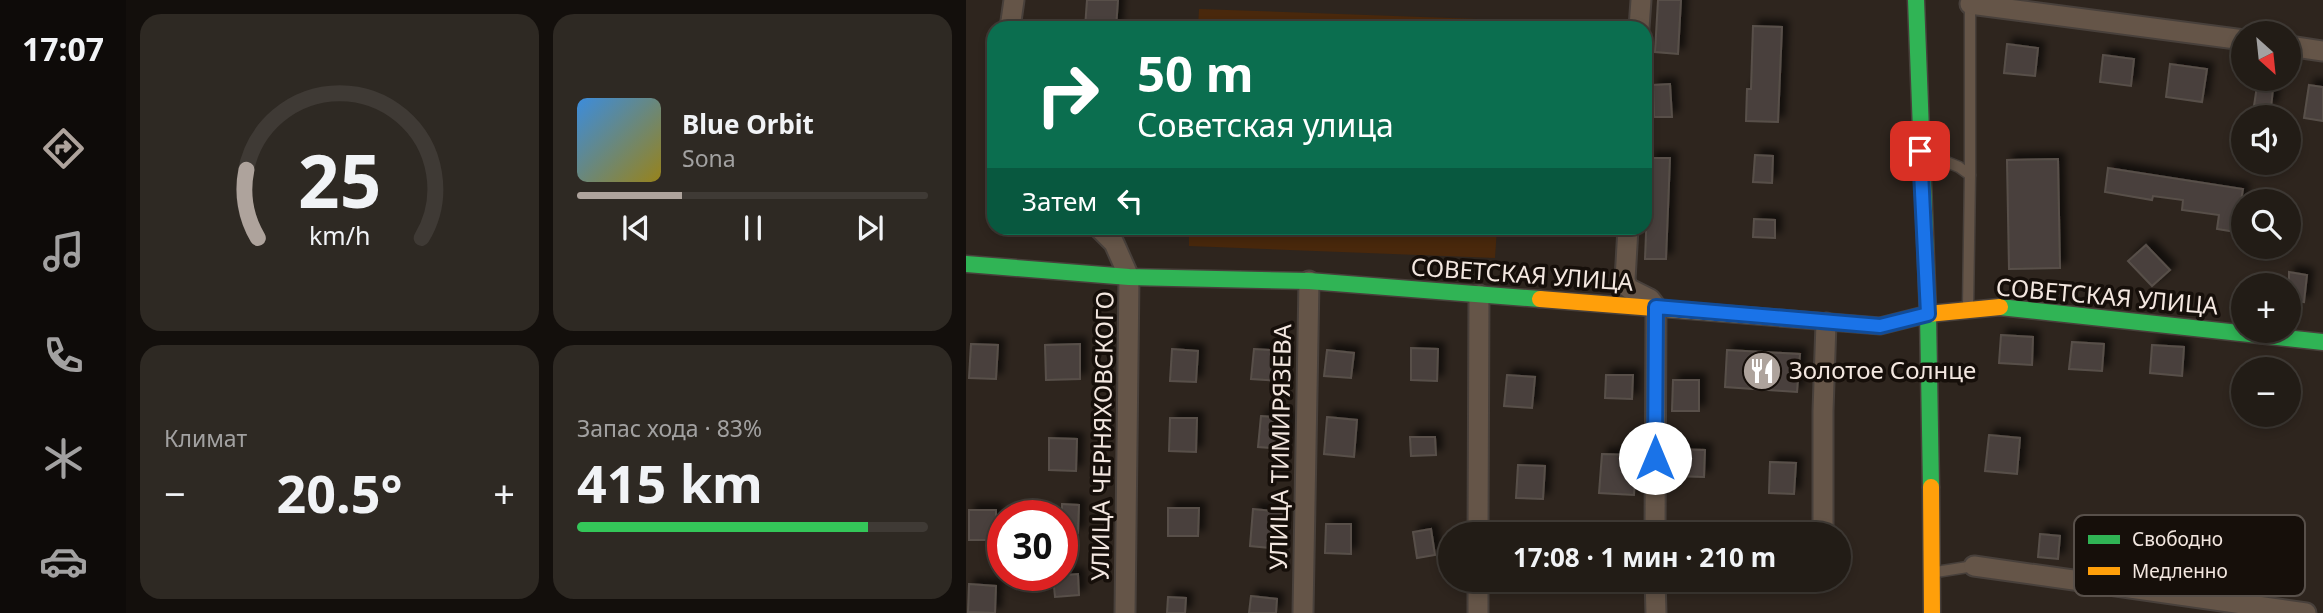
<!DOCTYPE html>
<html lang="ru">
<meta charset="utf-8">
<style>
:root{--surface:#221c16;--page:#2e2923;--text:#f1f3f6;--muted:#a2a1a1;--line:#3f3a35;--accent:#aea39c}
body{margin:0;font-family:"Noto Sans",sans-serif;background:var(--page);color:var(--text);height:100vh;display:flex;flex-direction:column;font-size:26px;white-space:nowrap}
*{box-sizing:border-box;margin:0}
p{font-size:23px;color:var(--muted)}
.icon{flex:none;width:38px;height:38px;fill:none;stroke:currentColor;stroke-width:2;stroke-linecap:round;stroke-linejoin:round}
.map{position:relative;flex:1;overflow:hidden}
.details{display:flex;flex-direction:column;gap:14px;padding:14px;background:#130f0c;width:840px}
.details>*{flex:none}
.guide{position:absolute;left:21px;top:21px;width:665px;height:214px;border-radius:21px;box-shadow:0 4px 10px #0003,0 0 0 2px var(--line);background:#0b6e4f;color:#fff;overflow:hidden}
.needle{width:46px;rotate:153deg}
.controls{position:absolute;left:1265px;top:21px;display:grid;gap:14px}
.controls a{display:grid;place-items:center;width:70px;height:70px;border-radius:50%;background:var(--surface);box-shadow:0 4px 10px #0003,0 0 0 2px var(--line);font-size:35px}
.speed{position:absolute;left:21px;top:500px;display:flex;gap:14px;font-size:35px;font-weight:700;text-align:center}
.speed>*{display:grid;place-content:center;width:91px;height:91px;border-radius:50%;background:var(--surface);box-shadow:0 4px 10px #0003,0 0 0 2px var(--line);line-height:1}
.speed .limit{border:10px solid #d22;background:#fff;color:#111}
.pin{position:absolute;display:grid;place-items:center;width:60px;height:60px;color:#fff;margin:-30px;border-radius:14px;box-shadow:0 4px 10px #0006}
.me{position:absolute;width:77px;margin:-38px;rotate:0deg;stroke-linejoin:round;filter:drop-shadow(0 0 5px #0008)}
.turn{display:flex;align-items:center;gap:24px;height:147px;padding:0 35px;font-size:32px}
.turn .icon{width:91px;height:91px;stroke-width:2.5}
.turn b{display:block;font-size:49px;line-height:60px}
.then{display:flex;align-items:center;height:66px;padding:0 35px;background:#0003;gap:14px;font-size:26px}
.big{font-size:52px;font-weight:700;line-height:1.1}
.details .tile{flex:1;display:flex;flex-direction:column;justify-content:center;gap:10px;min-width:0;padding:0 24px;border-radius:21px;background:var(--page)}
.details .dial{align-items:center;gap:0}
.dial svg{height:182px;overflow:visible;fill:none;stroke:var(--line);stroke-width:7;stroke-linecap:round;text-anchor:middle}
.dial text{fill:var(--text);stroke:none}
.song{display:flex;align-items:center;gap:21px}
.cover{width:84px;height:84px;border-radius:10px;background:linear-gradient(135deg,hsl(210 70% 55%),hsl(50 70% 35%))}
.played{height:7px;border-radius:4px;background:linear-gradient(90deg,var(--accent) 30%,var(--line) 30%)}
.keys{display:flex;justify-content:space-around;direction:ltr}
.heat{display:flex;justify-content:space-between;align-items:center;font-size:38px;direction:ltr}
.charge{height:10px;border-radius:5px;background:linear-gradient(90deg,#34c759 83%,var(--line) 0)}
.details .tiles{flex:1;display:grid;gap:14px;grid-template-columns:repeat(2,1fr)}
.trip{position:absolute;left:472px;top:522px;width:413px;height:70px;border-radius:35px;background:var(--surface);box-shadow:0 4px 10px #0003,0 0 0 2px var(--line);font-weight:700;line-height:70px;text-align:center}
main{display:flex;flex:1;min-height:0}
.tabs{display:flex;flex-direction:column;width:126px;justify-content:space-around;align-items:center;background:#0e0b09;color:var(--muted)}
.tabs .icon{width:49px;height:49px}
.tabs .active{color:var(--accent)}
.tabs b{font-size:32px;color:var(--text)}
.map>svg:first-child{display:block}
</style>
<main>
<nav class="tabs">
<b>17:07</b>
<svg class="icon active" aria-label="directions" viewBox="0 0 24 24"><path d="M12 3l9 9-9 9-9-9zM9 14v-3h6M13 9l2 2-2 2"/></svg>
<svg class="icon" aria-label="music" viewBox="0 0 24 24"><path d="M9 18V5l10-2v13"/><circle cx="6" cy="18" r="3"/><circle cx="16" cy="16" r="3"/></svg>
<svg class="icon" aria-label="phone" viewBox="0 0 24 24"><path d="M5 4h4l2 5-3 2q2 4 5 5l2-3 5 2v4C11 20 4 13 5 4z"/></svg>
<svg class="icon" aria-label="climate" viewBox="0 0 24 24"><path d="M12 3v18M4 7l16 10M4 17L20 7"/></svg>
<svg class="icon" aria-label="car" viewBox="0 0 24 24"><path d="M5 17H2v-5l4-1 3-4h7l3 4 3 1v5h-3M9 17h6M6 11h13"/><circle cx="7" cy="17" r="2"/><circle cx="17" cy="17" r="2"/></svg>
</nav>
<section class="details">
<div class="tiles">
<div class="tile dial"><svg viewBox="0 0 100 80">
<path d="M14 69A42 42 0 1 1 86 69"/>
<path d="M14 69A42 42 0 0 1 9 39" stroke="#aea39c"/>
<text x="50" y="56" font-size="32" font-weight="700">25</text>
<text x="50" y="72" font-size="11">km/h</text>
</svg></div>
<div class="tile">
<div class="song"><i class="cover"></i><div><b>Blue Orbit</b><p>Sona</p></div></div>
<div class="played"></div>
<div class="keys"><svg class="icon" aria-label="previous" viewBox="0 0 24 24"><path d="M18 5L8 12l10 7zM5 5v14"/></svg><svg class="icon" aria-label="pause" viewBox="0 0 24 24"><path d="M8 5v14M16 5v14"/></svg><svg class="icon" aria-label="next" viewBox="0 0 24 24"><path d="M6 5l10 7-10 7zM19 5v14"/></svg></div>
</div>
<div class="tile"><p>Климат</p>
<div class="heat"><a>−</a><b class="big">20.5°</b><a>+</a></div>
</div>
<div class="tile"><p>Запас хода · 83%</p><b class="big">415 km</b><div class="charge"></div></div>
</div>
</section>
<div class="map">
<svg width="1357" height="613" viewBox="0 0 1357 613">
<defs>
<filter id="shadow"><feDropShadow dx="6" dy="-6" stdDeviation="3.5" flood-color="#0009"/></filter>
</defs>
<rect width="100%" height="100%" fill="#2e251e"/>
<g fill="#49280c">
<path d="M233 9 539 20V28H232Z"/>
<path d="M223 228H531L529 258 223 246Z"/>
</g>
<g fill="#49413c" stroke="#58504a" stroke-width="2" filter="url(#shadow)">
<path d="M121 0H152L150 28H119Z"/>
<path d="M692 0H715L712 54 689 52Z"/>
<path d="M787 26 816 27 812 122 780 121 781 89H785Z"/>
<path d="M1041 44 1072 48 1069 76 1038 73Z"/>
<path d="M1137 55 1168 59 1165 86 1134 82Z"/>
<path d="M1204 64 1241 69 1236 102 1200 97Z"/>
<path d="M1292 79H1308L1305 108 1288 106Z"/>
<path d="M704 84 706 117H688L687 85Z"/>
<path d="M1343 85 1357 87V121L1338 118Z"/>
<path d="M789 155 807 156 806 183 787 182Z"/>
<path d="M683 158H704L700 259H679Z"/>
<path d="M1092 159 1094 268 1043 269 1041 160Z"/>
<path d="M1142 168 1277 189 1270 232 1251 229 1253 215 1216 210 1217 200 1187 196 1186 200 1139 192Z"/>
<path d="M788 219 809 220V238L787 237Z"/>
<path d="M1180 245 1204 270 1186 286 1162 261Z"/>
<path d="M1323 272 1341 275 1338 302 1323 300Z"/>
<path d="M1035 335 1067 337 1066 365 1033 363Z"/>
<path d="M1106 342 1138 344 1136 371 1103 369Z"/>
<path d="M5 344 32 345 30 379 3 378Z"/>
<path d="M114 344V379L80 380 79 345Z"/>
<path d="M1186 345 1218 347 1216 376 1184 373Z"/>
<path d="M445 348 472 349 471 381 445 380Z"/>
<path d="M206 349 232 351 230 382 204 381Z"/>
<path d="M288 349 318 351 316 381 285 379Z"/>
<path d="M361 350 388 353 385 378 358 376Z"/>
<path d="M761 350 834 354 831 392 759 387Z"/>
<path d="M541 375 569 377 566 408 538 406Z"/>
<path d="M640 375H667L666 399 639 398Z"/>
<path d="M707 380H733V411H706Z"/>
<path d="M295 416 322 418 319 449 292 447Z"/>
<path d="M361 417 391 420 388 457 358 454Z"/>
<path d="M204 418H231L230 452 203 451Z"/>
<path d="M1023 435 1054 438 1051 474 1019 471Z"/>
<path d="M444 437H469L470 455 445 456Z"/>
<path d="M83 438 111 439 110 471 83 470Z"/>
<path d="M706 449 739 450 738 477 705 476Z"/>
<path d="M636 454 670 455 668 495 633 493Z"/>
<path d="M804 462 830 463 828 494 803 493Z"/>
<path d="M552 465 579 466 577 499 550 498Z"/>
<path d="M96 504 113 505 112 533H96Z"/>
<path d="M202 508H233L232 536H202Z"/>
<path d="M287 509 317 512 314 549 284 546Z"/>
<rect x="3" y="510" width="27" height="30"/>
<path d="M360 524H385V554L359 553Z"/>
<path d="M465 529 469 555 451 558 447 532Z"/>
<path d="M1074 534 1094 536 1092 559 1072 557Z"/>
<path d="M112 574 113 595 89 597 87 576Z"/>
<path d="M3 584 30 586 29 613 2 612Z"/>
<path d="M285 596 311 599 310 613H283Z"/>
<path d="M202 597 220 598 219 613H201Z"/>
</g>
<g fill="none" stroke-linecap="round" stroke-linejoin="round">
<g stroke="#48403b" stroke-width="13">
<g id="lane">
<path d="M961 154 993 167 1004 175 1002 308"/>
<path d="M1004 175V1"/>
<path d="M970 572 1008 566"/>
</g>
</g>
<g stroke="#48403b" stroke-width="23">
<g id="street">
<path d="M1004 4 1278 40"/>
<path d="M44 28 48 0"/>
<path d="M673 28 675 0"/>
<path d="M1323 46 1357 51"/>
<path d="M133 228 148 243 163 277 159 613"/>
<path d="M662 228 659 280 662 288 684 299 690 307 689 534"/>
<path d="M512 534 513 295"/>
<path d="M857 534V411L860 323"/>
<path d="M1008 566 1340 613"/>
<path d="M689 579 690 613"/>
<path d="M337 613 343 281"/>
<path d="M512 613V579"/>
</g>
</g>
<g stroke="#48403b" stroke-width="19">
<g id="fast">
<path d="M950 0 962 314 965 487"/>
<path d="M0 264 163 277 343 281 574 299"/>
<path d="M1034 307 1357 342"/>
</g>
</g>
<g stroke="#48403b" stroke-width="19">
<g id="slow">
<path d="M574 299 914 326 962 314 1034 307"/>
<path d="M965 487 966 613"/>
</g>
</g>
<use href="#lane" stroke="#655548" stroke-width="10"/>
<use href="#street" stroke="#655548" stroke-width="19"/>
<use href="#fast" stroke="#30b455" stroke-width="16"/>
<use href="#slow" stroke="#ff9f0a" stroke-width="16"/>
</g>
<g fill="none" stroke-linecap="round" stroke-linejoin="round">
<g stroke="#114b97" stroke-width="18">
<path id="route" d="M689 458 690 307 914 326 962 314 954 151"/>
</g>
<use href="#route" stroke="#1a73e8" stroke-width="12"/>
</g>
<defs>
<g id="restaurant-disc" transform="scale(2.0125)"><circle r="9.5" fill="#aea39c" stroke="#160f0a"/><path d="M-5-6h1v4h1v-4h1v4h1v-4h1v5L-1.5 .5V6h-2V.5L-5-1ZM5-6V6H3V1.5H1.5Q1.5-4 5-6Z" fill="#fff"/></g>
</defs>
<g fill-rule="evenodd">
<use href="#restaurant-disc" x="796" y="371"/>
</g>
<g text-anchor="middle" stroke-width="7" stroke-linejoin="round" paint-order="stroke">
<g font-size="24" fill="#f3e7e0" stroke="#160f0a">
<text transform="translate(556 275) rotate(4)" y="8">СОВЕТСКАЯ УЛИЦА</text>
<text transform="translate(1141 297) rotate(5)" y="8">СОВЕТСКАЯ УЛИЦА</text>
<text transform="translate(137 436) rotate(-89)" y="8">УЛИЦА ЧЕРНЯХОВСКОГО</text>
<text transform="translate(315 447) rotate(-89)" y="8">УЛИЦА ТИМИРЯЗЕВА</text>
</g>
<g font-size="24" fill="#f3e7e0" stroke="#160f0a" text-anchor="start">
<text x="823" y="379">Золотое Солнце</text>
</g>
</g>
<rect x="1108" y="515" width="231" height="81" rx="10" fill="#160f0a" stroke="#58504a" stroke-width="2"/>
<rect x="1122" y="535" width="32" height="9" fill="#30b455"/>
<rect x="1122" y="567" width="32" height="8" fill="#ff9f0a"/>
<g font-size="19" fill="#f3e7e0">
<text x="1166" y="546">Свободно</text>
<text x="1166" y="578">Медленно</text>
</g>
</svg>
<div class="controls">
<a><svg class="needle" viewBox="-14 -14 28 28"><path d="M0-13l5 13h-10z" fill="#e53935"/><path d="M0 13l5-13h-10z" fill="#a2a1a1"/></svg></a>
<a><svg class="icon" aria-label="sound" viewBox="0 0 24 24"><path d="M4 9h4l5-4v14l-5-4H4zM17 9q2 3 0 6"/></svg></a>
<a><svg class="icon" aria-label="search" viewBox="0 0 24 24"><circle cx="10" cy="10" r="6"/><path d="M15 15l6 6"/></svg></a>
<a>+</a>
<a>−</a>
</div>
<div class="speed"><div class="limit">30</div></div>
<div class="pin" style="left:954px;top:151px;background:#d93025"><svg class="icon" aria-label="arrive" viewBox="0 0 24 24"><path d="M6 21V4h12l-3 4 3 4H6"/></svg></div>
<svg class="me" style="left:689px;top:458px" viewBox="-20 -20 40 40"><circle r="19" fill="#fff"/><path d="M0-13L10 11 0 6-10 11z" fill="#1a73e8"/></svg>
<div class="trip">17:08 · 1 мин · 210 m</div>
<div class="guide">
<div class="turn"><svg class="icon" aria-label="right" viewBox="0 0 24 24"><path d="M7 20v-9h11M14 6l5 5-5 5"/></svg><div><b>50 m</b>Советская улица</div></div>
<div class="then">Затем<svg class="icon" aria-label="left" viewBox="0 0 24 24"><path d="M17 20v-9H6M10 6l-5 5 5 5"/></svg></div>
</div>
</div>
</main>
